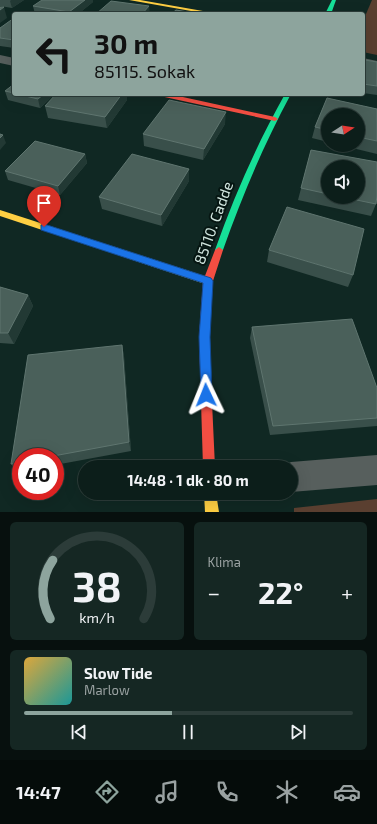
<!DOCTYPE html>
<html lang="tr">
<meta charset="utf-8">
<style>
:root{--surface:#0c1e1a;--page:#152723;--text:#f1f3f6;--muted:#9aa2a2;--line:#2c3c39;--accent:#8da49d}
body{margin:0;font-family:"Exo 2",sans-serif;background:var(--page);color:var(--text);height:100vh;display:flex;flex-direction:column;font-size:15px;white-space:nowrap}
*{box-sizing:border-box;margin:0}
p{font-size:13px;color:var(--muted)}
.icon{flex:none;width:22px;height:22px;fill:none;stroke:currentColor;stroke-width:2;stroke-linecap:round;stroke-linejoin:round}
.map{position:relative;height:512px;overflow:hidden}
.panel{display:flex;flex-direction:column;gap:10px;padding:10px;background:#07100e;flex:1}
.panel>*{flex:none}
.hud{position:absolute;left:12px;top:12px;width:353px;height:84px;border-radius:4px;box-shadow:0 4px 16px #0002,0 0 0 1px var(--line);background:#8da49d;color:#111;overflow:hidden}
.needle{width:26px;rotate:78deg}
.fabs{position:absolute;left:321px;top:108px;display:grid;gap:8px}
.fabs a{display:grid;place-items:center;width:44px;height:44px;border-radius:50%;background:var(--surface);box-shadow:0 4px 16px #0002,0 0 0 1px var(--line);font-size:20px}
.speed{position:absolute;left:12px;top:448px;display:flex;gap:8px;font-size:20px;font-weight:700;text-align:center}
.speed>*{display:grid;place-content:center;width:52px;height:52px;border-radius:50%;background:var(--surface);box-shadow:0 4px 16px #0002,0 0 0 1px var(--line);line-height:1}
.speed .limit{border:6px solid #d22;background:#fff;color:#111}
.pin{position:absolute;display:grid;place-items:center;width:34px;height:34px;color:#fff;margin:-41px -17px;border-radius:50% 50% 50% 0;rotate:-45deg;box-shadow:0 0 4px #0007}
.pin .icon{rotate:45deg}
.me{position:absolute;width:44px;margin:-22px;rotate:358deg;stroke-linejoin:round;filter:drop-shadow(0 0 3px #0008)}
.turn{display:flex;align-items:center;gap:14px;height:84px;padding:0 16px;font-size:18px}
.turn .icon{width:52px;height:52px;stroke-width:2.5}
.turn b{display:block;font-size:28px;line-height:34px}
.big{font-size:30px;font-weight:700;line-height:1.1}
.panel .widget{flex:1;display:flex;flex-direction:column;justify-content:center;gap:6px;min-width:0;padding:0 14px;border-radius:6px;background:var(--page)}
.panel .dial{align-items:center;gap:0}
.dial svg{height:104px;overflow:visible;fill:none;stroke:var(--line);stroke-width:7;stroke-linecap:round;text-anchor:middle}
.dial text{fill:var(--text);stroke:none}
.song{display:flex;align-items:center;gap:12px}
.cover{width:48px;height:48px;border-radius:6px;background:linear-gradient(135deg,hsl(40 70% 55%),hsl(180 70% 35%))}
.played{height:4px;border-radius:2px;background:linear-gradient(90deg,var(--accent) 45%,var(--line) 45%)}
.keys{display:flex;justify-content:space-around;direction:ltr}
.heat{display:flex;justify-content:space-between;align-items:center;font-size:22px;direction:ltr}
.panel .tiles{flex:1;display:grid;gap:10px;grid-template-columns:1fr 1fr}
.widget:last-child{grid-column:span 2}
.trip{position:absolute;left:78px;top:460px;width:220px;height:40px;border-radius:20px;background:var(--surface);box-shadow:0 4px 16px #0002,0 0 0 1px var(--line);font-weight:700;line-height:40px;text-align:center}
.dock{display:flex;height:64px;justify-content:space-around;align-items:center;background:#050c0a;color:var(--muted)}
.dock .icon{width:28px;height:28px}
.dock .selected{color:var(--accent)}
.dock b{font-size:18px;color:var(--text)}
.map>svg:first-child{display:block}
</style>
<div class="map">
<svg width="377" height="512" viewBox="0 0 377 512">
<rect width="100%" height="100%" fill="#102823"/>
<g fill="#5a3f30">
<path d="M372 0H377V55L363 52V21Z"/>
<path d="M377 499V512H294V508Z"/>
</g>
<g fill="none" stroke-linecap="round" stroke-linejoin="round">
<g fill="#575f5d" fill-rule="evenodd">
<path d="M0 55 14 58V66L0 63Z"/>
<path d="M363 58 377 61V69L363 66Z"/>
<path d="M377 455V485L291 492V467H280L291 462Z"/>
</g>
<g fill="#16e098" fill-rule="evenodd">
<path d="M332 0H336L331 14H325Z"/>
<path d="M285 94H291C264 144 242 196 223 250L219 253 216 252 215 250C234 196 257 144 285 94Z"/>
</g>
<g fill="#ffcf43" fill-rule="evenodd">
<path d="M129 0H140L220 14H208Z"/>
<path d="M0 210 211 278 213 281 211 284 208 285 0 216Z"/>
<path d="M204 493H216L219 512H205Z"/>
</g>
<g fill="#f24e42" fill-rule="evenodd">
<path d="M157 94H169L275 117 278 119 275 121 160 96Z"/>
<path d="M219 247 223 250 213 281 209 337 215 467H203L199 337 203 281 215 250Z"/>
</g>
</g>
<g fill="#394f4a" fill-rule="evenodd">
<path d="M0 0H24L12 8 0 6Z"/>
<path d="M93 2 78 14H35L33 6Z"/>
<path d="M14 18V48L0 46V28Z"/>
<path d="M365 60 377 62V95L363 93V65Z"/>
<path d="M14 84V94H55L40 108 8 100 5 91Z"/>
<path d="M56 94H127V100L107 128 48 118 45 106Z"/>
<path d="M327 98 377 109V154L340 145H358V115H328V142L312 138 315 127Z"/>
<path d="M225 124 203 160 144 146 143 134Z"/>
<path d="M311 150 377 162V195L376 204 371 216 298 200ZM328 167H358V197H328Z"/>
<path d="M85 154 87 163 60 195 8 180 5 171Z"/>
<path d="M189 169V181L162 226 102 209 99 197Z"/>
<path d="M269 250 353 275 348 287 267 262Z"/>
<path d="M0 287 28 295 33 306 14 344 0 343Z"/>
<path d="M252 327 377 388V426L270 435 250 338Z"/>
<path d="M122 345 124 356 131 451 55 465V457H21V471L18 472 11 464Z"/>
</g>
<g fill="#223934">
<path d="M11 0H24L12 8 10 1Z"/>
<path d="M85 0H93V2L78 14H69V12Z"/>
<path d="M149 6 150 14H142Z"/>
<path d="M4 7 7 18 0 23V10Z"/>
<path d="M44 94H55L40 108 38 99Z"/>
<path d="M122 94H127V100L107 128 105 117Z"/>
<path d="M226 112 225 124 203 160 204 149Z"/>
<path d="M3 135 6 143 0 150V138Z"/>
<path d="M85 154 87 163 60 195 58 186Z"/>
<path d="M189 169V181L162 226 161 215Z"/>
<path d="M28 295 33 306 14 344 8 333Z"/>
<path d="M122 345 124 356 131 451 129 442Z"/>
</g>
<g fill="#4a605a" stroke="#5f756f">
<path d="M42 0H85L69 12 33 6Z"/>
<path d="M111 1 149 6 142 14H96Z"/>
<path d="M0 7H4L0 10Z"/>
<path d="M176 10 200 14H171Z"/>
<path d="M14 18V40L0 38V28Z"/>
<path d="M365 60 377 62V86L363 84V67Z"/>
<path d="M14 84V93L5 91Z"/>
<path d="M17 94H44L38 99Z"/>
<path d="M56 94H122L105 117 45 106Z"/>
<path d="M327 98 377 109V141L358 137V115H328V130L315 127Z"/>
<path d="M169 100 226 112 204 149 143 134Z"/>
<path d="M0 134 3 135 0 138Z"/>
<path d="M35 141 85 154 58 186 5 171Z"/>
<path d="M311 150 377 162V195L376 204 342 197H358V167H328V194L301 188Z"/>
<path d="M132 154 189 169 161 215 99 197Z"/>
<path d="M287 207 364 229 353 275 269 250Z"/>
<path d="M0 287 28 295 8 333H0Z"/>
<path d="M352 319 377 388V418L273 426 252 327Z"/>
<path d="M122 345 129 442 48 457H21V462L11 464 28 355Z"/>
</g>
<path fill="#1a73e8" stroke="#114b97" d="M44 224 211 278 213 281 210 337 212 395 210 399 206 400 202 399 201 395 199 337 203 283 41 230V225Z"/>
<g text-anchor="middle" stroke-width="4" stroke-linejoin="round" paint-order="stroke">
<g font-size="15" fill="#d1e6df" stroke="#061612">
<text transform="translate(214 223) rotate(-70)" y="5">85110. Cadde</text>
</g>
</g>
</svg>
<div class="fabs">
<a><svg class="needle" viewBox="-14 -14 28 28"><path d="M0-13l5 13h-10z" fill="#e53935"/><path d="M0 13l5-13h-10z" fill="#9aa2a2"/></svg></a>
<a><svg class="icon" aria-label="sound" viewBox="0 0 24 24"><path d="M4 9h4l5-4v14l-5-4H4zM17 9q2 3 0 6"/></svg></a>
</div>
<div class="speed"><div class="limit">40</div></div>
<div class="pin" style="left:44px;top:227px;background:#d93025"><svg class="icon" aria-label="arrive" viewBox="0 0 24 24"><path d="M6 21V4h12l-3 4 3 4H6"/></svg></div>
<svg class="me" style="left:206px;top:395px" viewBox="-20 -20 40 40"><path d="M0-17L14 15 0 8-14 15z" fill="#1a73e8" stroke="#fff" stroke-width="4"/></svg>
<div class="trip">14:48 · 1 dk · 80 m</div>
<div class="hud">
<div class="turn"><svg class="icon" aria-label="left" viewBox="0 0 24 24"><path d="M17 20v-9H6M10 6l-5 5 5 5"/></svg><div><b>30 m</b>85115. Sokak</div></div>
</div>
</div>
<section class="panel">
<div class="tiles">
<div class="widget dial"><svg viewBox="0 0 100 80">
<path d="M14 69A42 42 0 1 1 86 69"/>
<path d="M14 69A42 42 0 0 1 16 24" stroke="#8da49d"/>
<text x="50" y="56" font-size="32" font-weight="700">38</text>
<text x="50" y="72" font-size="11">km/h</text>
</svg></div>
<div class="widget"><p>Klima</p>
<div class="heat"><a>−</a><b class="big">22°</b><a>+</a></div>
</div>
<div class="widget">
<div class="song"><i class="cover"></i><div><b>Slow Tide</b><p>Marlow</p></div></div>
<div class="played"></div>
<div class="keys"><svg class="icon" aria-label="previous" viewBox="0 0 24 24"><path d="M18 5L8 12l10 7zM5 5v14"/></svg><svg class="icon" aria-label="pause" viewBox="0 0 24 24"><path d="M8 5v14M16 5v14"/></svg><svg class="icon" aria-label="next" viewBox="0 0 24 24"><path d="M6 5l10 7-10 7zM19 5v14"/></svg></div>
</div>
</div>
</section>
<nav class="dock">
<b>14:47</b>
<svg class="icon selected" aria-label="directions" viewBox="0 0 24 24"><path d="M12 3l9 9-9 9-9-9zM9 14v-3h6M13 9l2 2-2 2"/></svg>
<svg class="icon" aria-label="music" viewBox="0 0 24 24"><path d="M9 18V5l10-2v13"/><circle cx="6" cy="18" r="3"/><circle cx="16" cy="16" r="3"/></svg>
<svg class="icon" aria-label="phone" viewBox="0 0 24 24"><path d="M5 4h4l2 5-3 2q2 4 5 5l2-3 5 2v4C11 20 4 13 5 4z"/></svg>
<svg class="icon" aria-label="climate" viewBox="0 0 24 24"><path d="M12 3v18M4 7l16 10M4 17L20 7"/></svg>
<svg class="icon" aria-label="car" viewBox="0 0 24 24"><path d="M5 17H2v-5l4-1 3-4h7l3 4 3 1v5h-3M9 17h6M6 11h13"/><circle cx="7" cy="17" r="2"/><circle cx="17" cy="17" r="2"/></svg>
</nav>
